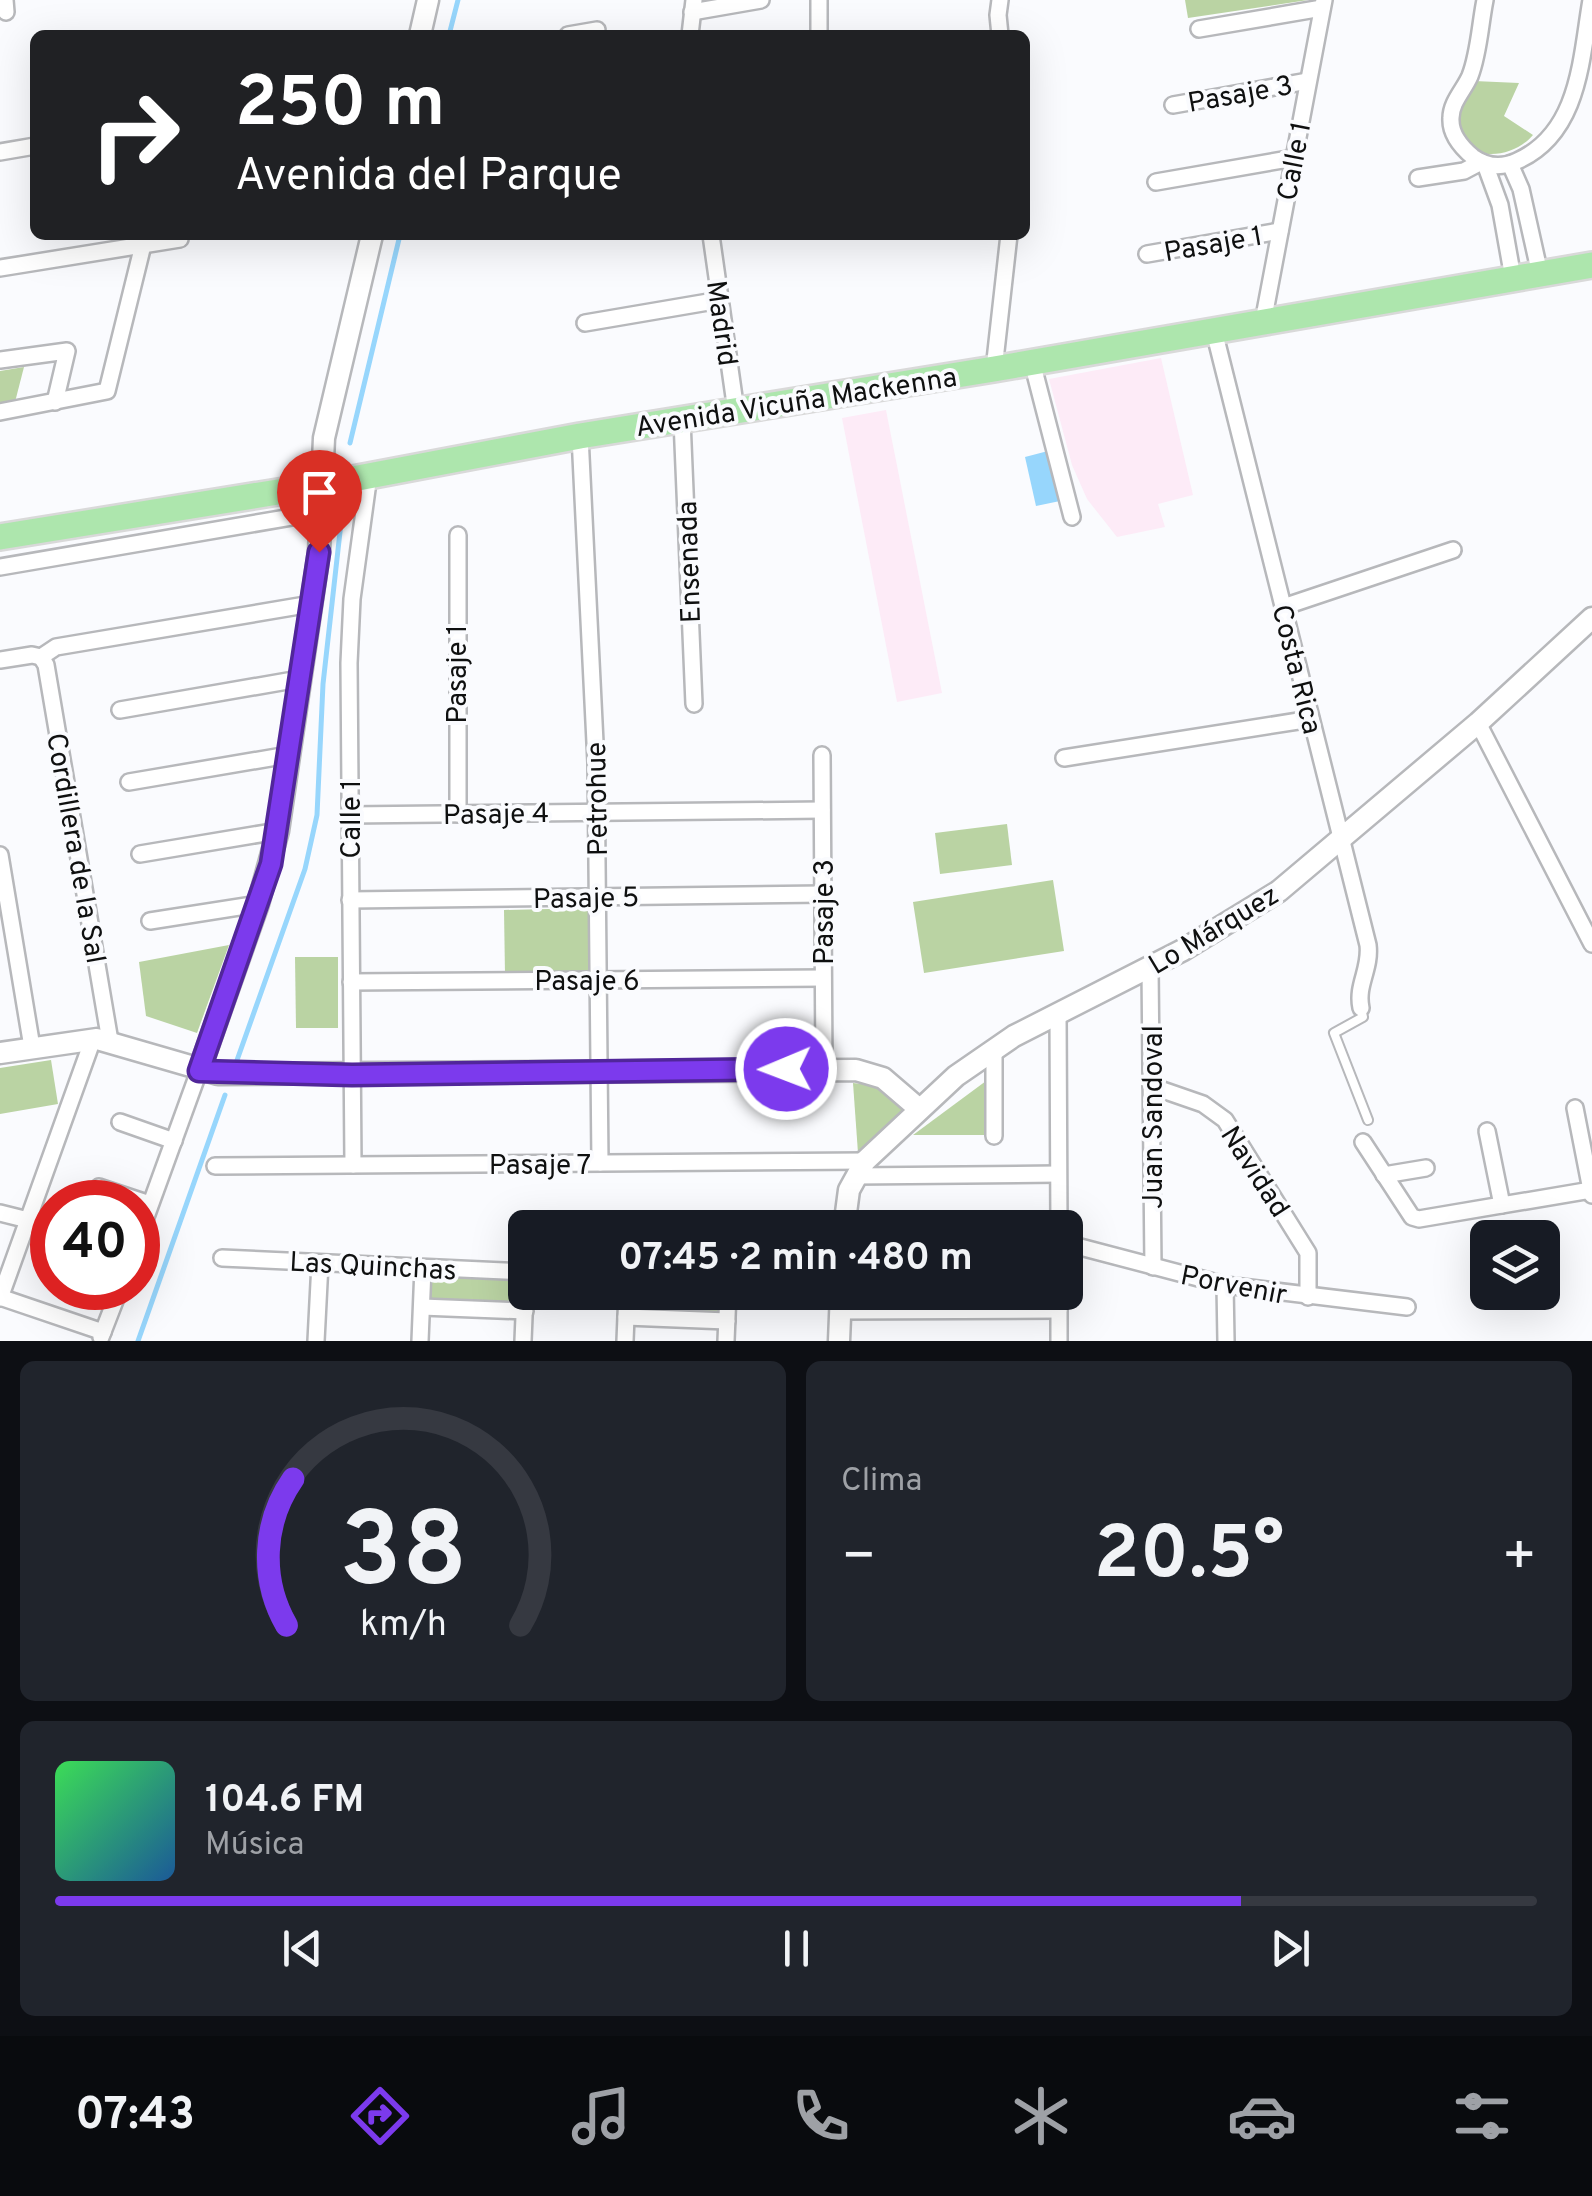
<!DOCTYPE html>
<html lang="es">
<meta charset="utf-8">
<style>
:root{--surface:#171b24;--page:#20242c;--text:#f1f3f6;--muted:#9ea1a6;--line:#363941;--accent:#7c3aed}
body{margin:0;font-family:Overpass,sans-serif;background:var(--page);color:var(--text);height:100vh;display:flex;flex-direction:column;font-size:38px;white-space:nowrap}
*{box-sizing:border-box;margin:0}
p{font-size:32px;color:var(--muted)}
.icon{flex:none;width:55px;height:55px;fill:none;stroke:currentColor;stroke-width:2;stroke-linecap:round;stroke-linejoin:round}
.map{position:relative;height:1341px;overflow:hidden}
.details{display:flex;flex-direction:column;gap:20px;padding:20px;background:#0d0f14;flex:1}
.details>*{flex:none}
.guide{position:absolute;left:30px;top:30px;width:1000px;height:210px;border-radius:15px;box-shadow:0 10px 40px #0002;background:#202124;color:#fff;overflow:hidden}
.fabs{position:absolute;left:1470px;top:1220px;display:grid;gap:20px}
.fabs a{display:grid;place-items:center;width:90px;height:90px;border-radius:15px;background:var(--surface);box-shadow:0 10px 40px #0002;font-size:50px}
.speed{position:absolute;left:30px;top:1180px;display:flex;gap:20px;font-size:50px;font-weight:700;text-align:center}
.speed>*{display:grid;place-content:center;width:130px;height:130px;border-radius:50%;background:var(--surface);box-shadow:0 10px 40px #0002;line-height:1}
.speed .limit{border:15px solid #d22;background:#fff;color:#111}
.pin{position:absolute;display:grid;place-items:center;width:85px;height:85px;color:#fff;margin:-102px -42px;border-radius:50% 50% 50% 0;rotate:-45deg;box-shadow:0 0 10px #0007}
.pin .icon{rotate:45deg}
.me{position:absolute;width:110px;margin:-55px;rotate:269deg;stroke-linejoin:round;filter:drop-shadow(0 0 8px #0008)}
.turn{display:flex;align-items:center;gap:35px;height:210px;padding:0 40px;font-size:45px}
.turn .icon{width:130px;height:130px;stroke-width:2.5}
.turn b{display:block;font-size:70px;line-height:85px}
.big{font-size:75px;font-weight:700;line-height:1.1}
.details .card{flex:1;display:flex;flex-direction:column;justify-content:center;gap:15px;min-width:0;padding:0 35px;border-radius:15px;background:var(--page)}
.details .dial{align-items:center;gap:0}
.dial svg{height:260px;overflow:visible;fill:none;stroke:var(--line);stroke-width:7;stroke-linecap:round;text-anchor:middle}
.dial text{fill:var(--text);stroke:none}
.song{display:flex;align-items:center;gap:30px}
.cover{width:120px;height:120px;border-radius:15px;background:linear-gradient(135deg,hsl(130 70% 55%),hsl(210 70% 35%))}
.played{height:10px;border-radius:5px;background:linear-gradient(90deg,var(--accent) 80%,var(--line) 80%)}
.keys{display:flex;justify-content:space-around;direction:ltr}
.heat{display:flex;justify-content:space-between;align-items:center;font-size:55px;direction:ltr}
.details .tiles{flex:1;display:grid;gap:20px;grid-template-columns:1fr 1fr}
.card:last-child{grid-column:span 2}
.trip{position:absolute;left:508px;top:1210px;width:575px;height:100px;border-radius:15px;background:var(--surface);box-shadow:0 10px 40px #0002;font-weight:700;line-height:100px;text-align:center}
.tab-bar{display:flex;height:160px;justify-content:space-around;align-items:center;background:#090b0e;color:var(--muted)}
.tab-bar .icon{width:70px;height:70px}
.tab-bar .selected{color:var(--accent)}
.tab-bar b{font-size:45px;color:var(--text)}
.map>svg:first-child{display:block}
</style>
<div class="map">
<svg width="1592" height="1341" viewBox="0 0 1592 1341">
<rect width="100%" height="100%" fill="#fafbfe"/>
<g fill="#fdebf7">
<path d="M1161 358 1193 495 1158 504 1165 527 1117 537 1087 499 1072 465 1049 379Z"/>
<path d="M886 410 942 693 897 702 842 418Z"/>
</g>
<g fill="#bad3a3">
<path d="M1185 0H1308L1188 18Z"/>
<path d="M1474 81 1519 83 1504 116 1533 135C1512 160 1463 164 1457 125 1455 111 1468 93 1474 81Z"/>
<path d="M24 367 15 402 0 405V371Z"/>
<path d="M1007 824 1012 865 940 874 935 833Z"/>
<path d="M1053 880 1064 951 924 973 913 902Z"/>
<path d="M589 908 590 974 505 975 504 910Z"/>
<path d="M229 945 197 1033 146 1016 139 962Z"/>
<path d="M295 957H338V1028H296Z"/>
<path d="M51 1060 58 1104 0 1114V1068Z"/>
<path d="M986 1081 987 1135H913Z"/>
<path d="M853 1083 879 1086 907 1108 858 1153Z"/>
<path d="M429 1273 521 1278 520 1307 428 1303Z"/>
<path d="M634 1293H723L722 1316 633 1313Z"/>
</g>
<path fill="#97d6fc" d="M1048 451 1060 501 1036 506 1025 457Z"/>
<g fill="none" stroke-linecap="round" stroke-linejoin="round">
<g stroke="#97d6fc" stroke-width="5">
<path d="M449 35 458 0"/>
<path d="M350 443 400 235"/>
<path d="M236 1063 305 869 317 815 323 684 341 523"/>
<path d="M138 1341 225 1095"/>
</g>
<g stroke="#b7b8bb" stroke-width="12">
<path id="service" d="M1361 1008 1363 1017 1334 1033 1368 1120"/>
</g>
<g stroke="#b7b8bb" stroke-width="20">
<g id="minor">
<path d="M5 0 6 12"/>
<path d="M819 0V35"/>
<path d="M1485 0C1480 25 1479 53 1470 76 1464 90 1451 102 1451 118 1450 134 1461 147 1473 157 1487 167 1502 168 1517 161 1580 133 1581 58 1591 0"/>
<path d="M692 12 761 0"/>
<path d="M1199 29 1322 8"/>
<path d="M568 35 597 30"/>
<path d="M690 35 694 0"/>
<path d="M1000 35 998 15 1000 0"/>
<path d="M1173 105 1308 81"/>
<path d="M0 152 35 146"/>
<path d="M1485 164 1500 205 1513 278"/>
<path d="M1510 164 1521 189 1540 274"/>
<path d="M1418 178 1464 171 1481 162"/>
<path d="M1156 182 1294 158"/>
<path d="M711 235 736 411"/>
<path d="M1147 254 1280 231"/>
<path d="M0 268 180 239"/>
<path d="M1263 322 1324 0"/>
<path d="M585 323 720 300"/>
<path d="M1214 331 1368 945C1371 969 1356 985 1361 1008"/>
<path d="M0 360 67 351 55 402"/>
<path d="M1032 362 1072 517"/>
<path d="M994 369 1009 235"/>
<path d="M0 412 107 391 143 245"/>
<path d="M682 420 694 704"/>
<path d="M580 436 596 763 600 1163"/>
<path d="M458 535V814"/>
<path d="M0 567 321 512"/>
<path d="M1283 607 1453 550"/>
<path d="M41 657 46 665 110 1041"/>
<path d="M0 660 32 655 41 657 56 647 311 604"/>
<path d="M120 710 299 679"/>
<path d="M1478 723 1592 944"/>
<path d="M822 755 824 1069"/>
<path d="M1064 758 1311 719"/>
<path d="M129 782 288 755"/>
<path d="M349 815 822 810"/>
<path d="M140 854 278 831"/>
<path d="M0 855 32 1047"/>
<path d="M350 900 823 894"/>
<path d="M150 921 258 904"/>
<path d="M1150 967 1153 1267"/>
<path d="M351 982 823 978"/>
<path d="M1058 1013 1059 1228"/>
<path d="M994 1048V1136"/>
<path d="M1151 1086 1203 1104 1225 1120 1308 1253V1297"/>
<path d="M1575 1108 1592 1195"/>
<path d="M120 1122 174 1141"/>
<path d="M1487 1131 1502 1205"/>
<path d="M1363 1142 1412 1217 1419 1219 1591 1190"/>
<path d="M353 1165 349 663 352 599 369 475"/>
<path d="M215 1166 865 1161"/>
<path d="M1384 1175 1426 1168"/>
<path d="M855 1176 1058 1174"/>
<path d="M99 1187 150 1204"/>
<path d="M0 1213 28 1220"/>
<path d="M138 1239 199 1071"/>
<path d="M1065 1243 1225 1285 1407 1307"/>
<path d="M222 1258 525 1272"/>
<path d="M1225 1285 1226 1341"/>
<path d="M1059 1292V1341"/>
<path d="M0 1297 103 1332"/>
<path d="M0 1298 93 1039"/>
<path d="M422 1307 525 1311"/>
<path d="M840 1311 1059 1310"/>
<path d="M626 1317 727 1321"/>
<path d="M101 1337 120 1288"/>
<path d="M316 1341 320 1263"/>
<path d="M420 1341 423 1268"/>
<path d="M523 1341 525 1292"/>
<path d="M625 1341 627 1292"/>
<path d="M726 1341 728 1292"/>
</g>
</g>
<g stroke="#b7b8bb" stroke-width="25">
<g id="tertiary">
<path d="M420 35 428 0"/>
<path d="M0 1053 97 1039 218 1074 856 1070 883 1078 918 1108"/>
<path d="M199 1071 258 904 278 831 319 552 324 438 372 235"/>
<path d="M844 1228 849 1190 865 1161 956 1076 1014 1036 1183 950 1279 891 1478 723 1592 618"/>
<path d="M839 1341 841 1292"/>
</g>
</g>
<g stroke="#d9d9d9" stroke-width="30">
<path id="primary" d="M0 537 321 485 580 436 994 369 1592 265"/>
</g>
<use href="#service" stroke="#fff" stroke-width="8"/>
<use href="#minor" stroke="#fff" stroke-width="15"/>
<use href="#tertiary" stroke="#fff" stroke-width="20"/>
<use href="#primary" stroke="#ade6ad" stroke-width="25"/>
</g>
<g fill="none" stroke-linecap="round" stroke-linejoin="round">
<g stroke="#51269a" stroke-width="25">
<path id="route" d="M319 552 271 864 199 1071 352 1075 786 1069"/>
</g>
<use href="#route" stroke="#7c3aed" stroke-width="18"/>
</g>
<g text-anchor="middle" stroke-width="8" stroke-linejoin="round" paint-order="stroke">
<g font-size="28" fill="#0f1010" stroke="#fafbfe">
<text transform="translate(1240 93) rotate(-10)" y="10">Pasaje 3</text>
<text transform="translate(1293 161) rotate(-79)" y="10">Calle 1</text>
<text transform="translate(1213 243) rotate(-10)" y="10">Pasaje 1</text>
<text transform="translate(723 323) rotate(82)" y="10">Madrid</text>
<text transform="translate(796 401) rotate(-9)" y="10">Avenida Vicuña Mackenna</text>
<text transform="translate(688 562) rotate(-92)" y="10">Ensenada</text>
<text transform="translate(1298 669) rotate(76)" y="10">Costa Rica</text>
<text transform="translate(456 674) rotate(-90)" y="10">Pasaje 1</text>
<text transform="translate(596 799) rotate(-91)" y="10">Petrohue</text>
<text transform="translate(496 813) rotate(-1)" y="10">Pasaje 4</text>
<text transform="translate(350 819) rotate(-90)" y="10">Calle 1</text>
<text transform="translate(77 848) rotate(80)" y="10">Cordillera de la Sal</text>
<text transform="translate(586 897) rotate(-1)" y="10">Pasaje 5</text>
<text transform="translate(823 912) rotate(-90)" y="10">Pasaje 3</text>
<text transform="translate(1213 929) rotate(-31)" y="10">Lo Márquez</text>
<text x="587" y="990">Pasaje 6</text>
<text transform="translate(1152 1117) rotate(-90)" y="10">Juan Sandoval</text>
<text x="540" y="1174">Pasaje 7</text>
<text transform="translate(1256 1171) rotate(57)" y="10">Navidad</text>
<text transform="translate(373 1265) rotate(3)" y="10">Las Quinchas</text>
<text transform="translate(1234 1284) rotate(11)" y="10">Porvenir</text>
</g>
</g>
</svg>
<div class="fabs">
<a><svg class="icon" aria-label="layers" viewBox="0 0 24 24"><path d="M12 4l9 5-9 5-9-5zM3 14l9 5 9-5"/></svg></a>
</div>
<div class="speed"><div class="limit">40</div></div>
<div class="pin" style="left:319px;top:552px;background:#d93025"><svg class="icon" aria-label="arrive" viewBox="0 0 24 24"><path d="M6 21V4h12l-3 4 3 4H6"/></svg></div>
<svg class="me" style="left:786px;top:1069px" viewBox="-20 -20 40 40"><circle r="17" fill="#7c3aed" stroke="#fff" stroke-width="3"/><path d="M0-11L8 9 0 5-8 9z" fill="#fff"/></svg>
<div class="trip">07:45 · 2 min · 480 m</div>
<div class="guide">
<div class="turn"><svg class="icon" aria-label="right" viewBox="0 0 24 24"><path d="M7 20v-9h11M14 6l5 5-5 5"/></svg><div><b>250 m</b>Avenida del Parque</div></div>
</div>
</div>
<section class="details">
<div class="tiles">
<div class="card dial"><svg viewBox="0 0 100 80">
<path d="M14 69A42 42 0 1 1 86 69"/>
<path d="M14 69A42 42 0 0 1 16 24" stroke="#7c3aed"/>
<text x="50" y="56" font-size="32" font-weight="700">38</text>
<text x="50" y="72" font-size="11">km/h</text>
</svg></div>
<div class="card"><p>Clima</p>
<div class="heat"><a>−</a><b class="big">20.5°</b><a>+</a></div>
</div>
<div class="card">
<div class="song"><i class="cover"></i><div><b>104.6 FM</b><p>Música</p></div></div>
<div class="played"></div>
<div class="keys"><svg class="icon" aria-label="previous" viewBox="0 0 24 24"><path d="M18 5L8 12l10 7zM5 5v14"/></svg><svg class="icon" aria-label="pause" viewBox="0 0 24 24"><path d="M8 5v14M16 5v14"/></svg><svg class="icon" aria-label="next" viewBox="0 0 24 24"><path d="M6 5l10 7-10 7zM19 5v14"/></svg></div>
</div>
</div>
</section>
<nav class="tab-bar">
<b>07:43</b>
<svg class="icon selected" aria-label="directions" viewBox="0 0 24 24"><path d="M12 3l9 9-9 9-9-9zM9 14v-3h6M13 9l2 2-2 2"/></svg>
<svg class="icon" aria-label="music" viewBox="0 0 24 24"><path d="M9 18V5l10-2v13"/><circle cx="6" cy="18" r="3"/><circle cx="16" cy="16" r="3"/></svg>
<svg class="icon" aria-label="phone" viewBox="0 0 24 24"><path d="M5 4h4l2 5-3 2q2 4 5 5l2-3 5 2v4C11 20 4 13 5 4z"/></svg>
<svg class="icon" aria-label="climate" viewBox="0 0 24 24"><path d="M12 3v18M4 7l16 10M4 17L20 7"/></svg>
<svg class="icon" aria-label="car" viewBox="0 0 24 24"><path d="M5 17H2v-5l4-1 3-4h7l3 4 3 1v5h-3M9 17h6M6 11h13"/><circle cx="7" cy="17" r="2"/><circle cx="17" cy="17" r="2"/></svg>
<svg class="icon" aria-label="filters" viewBox="0 0 24 24"><path d="M4 7h16M4 17h16"/><circle cx="9" cy="7" r="2"/><circle cx="15" cy="17" r="2"/></svg>
</nav>
